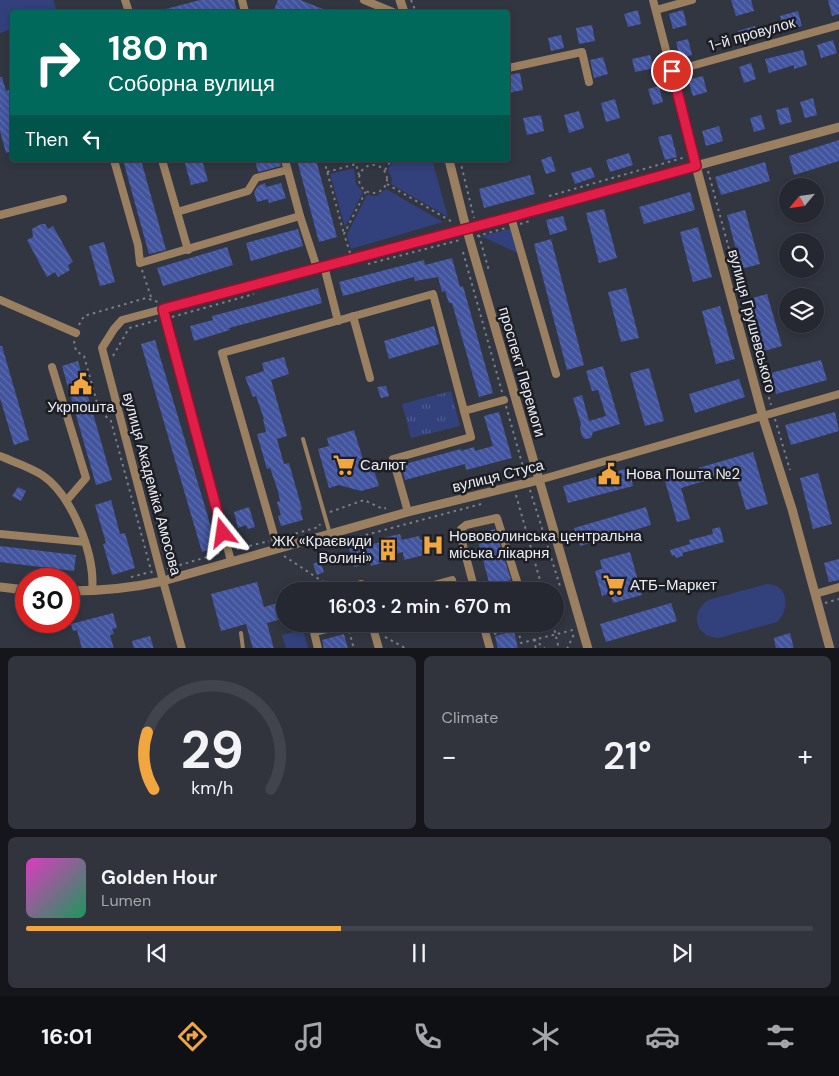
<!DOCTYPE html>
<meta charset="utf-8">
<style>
:root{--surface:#262831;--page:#32343d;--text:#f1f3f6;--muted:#a4a6ab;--line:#42444d;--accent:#f1a63f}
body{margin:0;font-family:"DM Sans",sans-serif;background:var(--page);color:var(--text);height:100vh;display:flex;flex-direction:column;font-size:19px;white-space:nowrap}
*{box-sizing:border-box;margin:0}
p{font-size:16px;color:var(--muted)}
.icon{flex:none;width:28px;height:28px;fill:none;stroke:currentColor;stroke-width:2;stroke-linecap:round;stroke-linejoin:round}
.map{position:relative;height:648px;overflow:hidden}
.side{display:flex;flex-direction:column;gap:8px;padding:8px;background:#15161b;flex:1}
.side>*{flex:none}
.hud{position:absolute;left:10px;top:10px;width:500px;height:152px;border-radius:5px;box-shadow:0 2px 8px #0003,0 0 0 1px var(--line);background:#00695c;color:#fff;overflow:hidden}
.needle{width:32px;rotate:241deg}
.buttons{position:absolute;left:779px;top:178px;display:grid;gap:10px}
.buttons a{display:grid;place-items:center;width:45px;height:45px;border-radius:50%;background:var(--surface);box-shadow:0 2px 8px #0003,0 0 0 1px var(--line);font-size:25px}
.speed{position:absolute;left:15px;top:568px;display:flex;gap:10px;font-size:25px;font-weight:700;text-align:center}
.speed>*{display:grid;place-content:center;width:65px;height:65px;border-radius:50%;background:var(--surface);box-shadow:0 2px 8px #0003,0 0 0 1px var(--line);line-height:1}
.speed .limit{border:8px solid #d22;background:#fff;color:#111}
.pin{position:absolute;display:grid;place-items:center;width:42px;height:42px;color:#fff;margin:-21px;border:2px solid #fff;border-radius:50%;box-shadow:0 1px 5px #0007}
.me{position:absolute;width:55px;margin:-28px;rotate:345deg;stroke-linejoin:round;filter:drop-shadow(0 0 4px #0008)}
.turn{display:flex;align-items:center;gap:18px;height:105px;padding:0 15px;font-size:22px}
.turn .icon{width:65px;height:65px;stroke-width:2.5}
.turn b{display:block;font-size:35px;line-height:42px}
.then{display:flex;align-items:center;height:48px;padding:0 15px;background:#0003;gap:10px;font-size:19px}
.big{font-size:38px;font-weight:600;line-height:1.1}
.side .tile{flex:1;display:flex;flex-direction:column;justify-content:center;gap:8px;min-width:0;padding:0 18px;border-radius:8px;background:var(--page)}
.side .dial{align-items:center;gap:0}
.dial svg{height:130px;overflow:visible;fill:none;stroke:var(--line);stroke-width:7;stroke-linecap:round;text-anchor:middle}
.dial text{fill:var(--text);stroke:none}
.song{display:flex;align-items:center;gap:15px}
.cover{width:60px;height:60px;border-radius:8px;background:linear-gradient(135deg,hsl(310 70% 55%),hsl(150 70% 35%))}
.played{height:5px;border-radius:2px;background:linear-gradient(90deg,var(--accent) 40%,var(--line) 40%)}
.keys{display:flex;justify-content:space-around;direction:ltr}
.heat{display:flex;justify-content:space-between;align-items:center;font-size:28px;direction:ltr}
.side .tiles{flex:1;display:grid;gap:8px;grid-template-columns:1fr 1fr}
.tile:last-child{grid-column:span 2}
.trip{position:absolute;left:276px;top:582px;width:288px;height:50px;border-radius:25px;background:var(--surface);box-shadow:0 2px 8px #0003,0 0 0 1px var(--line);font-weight:600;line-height:50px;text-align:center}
.tab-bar{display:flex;height:80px;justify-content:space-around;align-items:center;background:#0f1014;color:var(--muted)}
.tab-bar .icon{width:35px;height:35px}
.tab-bar .on{color:var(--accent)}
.tab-bar b{font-size:22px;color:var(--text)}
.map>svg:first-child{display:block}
</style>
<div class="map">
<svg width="839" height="649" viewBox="0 0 839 649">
<defs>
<pattern id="park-tufts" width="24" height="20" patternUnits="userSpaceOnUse" patternTransform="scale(1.25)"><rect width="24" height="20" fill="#32407c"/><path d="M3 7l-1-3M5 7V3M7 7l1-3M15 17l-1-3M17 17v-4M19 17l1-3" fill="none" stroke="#505c8f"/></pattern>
<pattern id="building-back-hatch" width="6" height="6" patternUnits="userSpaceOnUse" patternTransform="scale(1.25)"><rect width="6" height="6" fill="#42549e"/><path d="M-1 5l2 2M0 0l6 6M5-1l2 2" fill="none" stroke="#5d6dac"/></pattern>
</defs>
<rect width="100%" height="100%" fill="#323641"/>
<g fill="#32407c">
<path d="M0 0H53L57 12H12V29L0 33Z"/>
<path d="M394 160H432L448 217 391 184 392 179 388 169Z"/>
<path d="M354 168 356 184 363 192 345 227 330 174Z"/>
<path d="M386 189 443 222 351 249 347 235 367 195 377 196Z"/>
<path d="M513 228 520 254 481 236Z"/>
<path d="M767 584C789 584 790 610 777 622L719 638C695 637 689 614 708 600Z"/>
<path d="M303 630 308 648H286L282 635Z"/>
</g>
<path fill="url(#park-tufts)" d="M451 391 460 426 411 438 402 404Z"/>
<g fill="url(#building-back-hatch)">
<path d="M200 0H234L237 11 232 12H163L162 10Z"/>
<path d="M278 0H300L331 12H273Z"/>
<path d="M731 0H751L754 11 736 16Z"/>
<path d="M828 0H839V14L832 16Z"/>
<path d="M638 10 641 24 628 27 624 14Z"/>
<path d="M683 10 687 25 673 29 669 14Z"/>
<path d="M798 11 802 26 784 31 780 16Z"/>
<path d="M592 25 595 41 579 44 576 28Z"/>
<path d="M755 26 758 38 741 42 738 31Z"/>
<path d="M561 35 564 48 551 51 548 38Z"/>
<path d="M688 39 692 55 680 58 676 42Z"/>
<path d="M833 40 837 53 821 58 817 45Z"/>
<path d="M803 50 807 65 794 69V65L769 73 765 59Z"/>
<path d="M650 55 654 68 635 72 632 59Z"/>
<path d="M603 57 608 74 594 78 590 60Z"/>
<path d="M751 63 756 79 744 83 739 67Z"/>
<path d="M520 73 523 90 508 93V75Z"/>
<path d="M703 76 707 92 693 96 688 80Z"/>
<path d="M0 77H2L6 91 12 89V151L6 153 0 131Z"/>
<path d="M659 86 663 102 653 105 648 89Z"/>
<path d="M813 98 817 115 805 118 800 102Z"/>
<path d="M615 99 620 118 606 122 601 103Z"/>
<path d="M788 107 792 122 780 125 776 110Z"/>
<path d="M579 111 584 128 569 133 564 115Z"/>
<path d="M541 115 544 131 527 135 523 118Z"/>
<path d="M761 115 765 129 754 132 750 118Z"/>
<path d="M719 126 723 141 706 146 702 131Z"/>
<path d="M671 134 677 157 665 160 658 137Z"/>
<path d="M839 140V161L794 175 789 156Z"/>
<path d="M629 153 633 165 610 172 606 160Z"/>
<path d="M551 156 556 171 546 174 541 160Z"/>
<path d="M123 160H141L166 250 149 254Z"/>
<path d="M184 160H202L208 181 191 185Z"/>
<path d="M255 160H280L281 166 258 172Z"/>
<path d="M297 160H316L337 237 319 242Z"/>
<path d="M765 162 770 181 721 195 715 177Z"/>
<path d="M591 167 595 177 575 184 571 173Z"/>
<path d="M530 175 535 194 484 208 479 189Z"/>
<path d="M265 183 266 187 281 183 286 198 269 203 268 199 257 202 254 192 258 186Z"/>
<path d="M690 192 695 210 644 224 639 207Z"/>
<path d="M604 209 617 258 599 263 586 213Z"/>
<path d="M745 210 760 264 741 269 727 215Z"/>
<path d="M563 216 567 230 550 235 546 220Z"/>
<path d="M41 224H45L48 229 53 226 73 262 68 265 70 270 58 277 55 272 47 277 27 240 33 237 32 229Z"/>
<path d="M698 227 712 277 693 282 680 232Z"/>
<path d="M298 229 303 246 251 261 246 243Z"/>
<path d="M551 239 584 365 567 370 534 244Z"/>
<path d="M104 242 115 282 100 286 89 246Z"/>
<path d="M227 247 233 265 163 286 157 268Z"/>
<path d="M452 258 460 287 463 286 493 393 479 397 452 303H449L445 291 442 292 438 277 415 281 414 277 343 296 339 282 424 260 425 265Z"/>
<path d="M318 288 322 303 229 328 230 330 194 341 190 326 213 320 212 316Z"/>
<path d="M626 288 639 338 621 342 608 292Z"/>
<path d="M767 294 782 346 764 351 749 299Z"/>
<path d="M720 306 735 359 716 364 702 311Z"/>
<path d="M434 326 439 344 389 359 384 341Z"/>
<path d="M155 340 217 547 202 552 141 344Z"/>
<path d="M0 346H2L29 440 14 445 0 398Z"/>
<path d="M284 357 289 374 271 380 287 436 277 439 284 464 289 463 302 509 300 510 303 520 281 526 278 516 281 515 277 502 280 501 278 491 270 468 267 469 257 434 266 432 263 419H264L256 396 253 397 245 377 264 371 262 363Z"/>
<path d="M821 360 827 380 776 394 771 373Z"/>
<path d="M78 361 112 480 96 485 62 366Z"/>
<path d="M603 366 620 424 593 432 591 438 585 439 582 436 580 428 581 424 573 398 582 395 589 421 606 416 598 390 592 391 586 371Z"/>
<path d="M649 368 664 421 645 426 630 373Z"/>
<path d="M739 379 745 397 695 413 689 394Z"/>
<path d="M386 386 389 396 381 398 377 387Z"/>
<path d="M499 412 512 458 466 470 465 464 405 480 401 465 461 449V451L474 447 475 451 493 446 484 416Z"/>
<path d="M835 412 839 431 791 445 785 425Z"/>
<path d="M354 430 365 466 372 464 379 486 361 491 339 485 329 488 318 449 329 446 327 438Z"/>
<path d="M753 452 768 504 746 510 735 472 681 488 690 519 677 522 664 478Z"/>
<path d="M629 468 633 486 568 503 563 486Z"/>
<path d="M818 473 832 524 813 529 800 478Z"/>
<path d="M18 487 26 491 21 501 12 496Z"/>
<path d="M111 500 120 534 125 533 135 568 112 575 103 544 106 543 95 505Z"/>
<path d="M249 507 255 527 248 529 246 525 238 528 234 512Z"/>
<path d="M646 507 651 525 580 546 574 528Z"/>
<path d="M720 527 724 542 682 553 683 556 676 558 675 555 672 556 670 550 690 544 689 540 713 534 712 529Z"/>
<path d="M495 529 511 580 490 586 476 534Z"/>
<path d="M400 534 402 540 419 536 420 540 424 539 428 554 404 560 403 552 388 556 389 561 371 566 370 563 354 567 349 548 383 542 382 538Z"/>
<path d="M0 546 76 555 74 571 0 562Z"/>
<path d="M630 552 642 595 613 603 610 593 602 596 595 571 602 569 600 560Z"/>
<path d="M839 559V580L829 582 824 563Z"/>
<path d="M320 561 324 572 317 575 313 564Z"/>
<path d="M257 582 264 607 285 601V618L267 623 274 649H253L246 624 221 631 211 594Z"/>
<path d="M671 603 677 621 606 642 600 624Z"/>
<path d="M113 613 117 628 112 629 114 634 110 635 114 649H82L77 630 73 631 71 624Z"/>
<path d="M514 631 518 649H498L495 636Z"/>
<path d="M790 633 794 649H776L774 638Z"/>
<path d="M344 634 348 649H324L322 640Z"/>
<path d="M150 636 154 649H134L132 641Z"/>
</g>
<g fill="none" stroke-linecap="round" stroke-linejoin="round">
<g stroke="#7b7e88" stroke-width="2" stroke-dasharray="2.5 4" stroke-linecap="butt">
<path d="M411 0 416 12"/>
<path d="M324 160 344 234"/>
<path d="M460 160 474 218"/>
<circle cx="373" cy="179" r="14"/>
<path d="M385 170 391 160"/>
<path d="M708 171 771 405"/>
<path d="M327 172 356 164 359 175"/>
<path d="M387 184 454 223"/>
<path d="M549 196 686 157"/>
<path d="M520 224 530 221"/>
<path d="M479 235 489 271"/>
<path d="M477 236 506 228"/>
<path d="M463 252 502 392"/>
<path d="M350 253 344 234 366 191"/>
<path d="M368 264 460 240"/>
<path d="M142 270 152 300"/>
<path d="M172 317 254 294"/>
<path d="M79 325 84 316 146 298 158 302"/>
<path d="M74 341 76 351 84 356 99 410 111 421 152 574"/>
<path d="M113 356 129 328 158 320"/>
<path d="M506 406 525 474"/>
<path d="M775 419 790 470"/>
<path d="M530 490 560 586"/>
<path d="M516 495 543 591"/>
<path d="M330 512 364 500 383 509 386 508"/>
<path d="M283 537 319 527 320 524"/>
<path d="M328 545 485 503"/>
<path d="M237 549 269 541"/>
<path d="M284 556 331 587"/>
<path d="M167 569 220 553"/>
<path d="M131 577 150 572"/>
<path d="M825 603 839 599"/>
<path d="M553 624 559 649"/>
<path d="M349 631 354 649"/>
<path d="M494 634 518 628 521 643 573 630"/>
<path d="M385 637 407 649"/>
<path d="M534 639 545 649"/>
<path d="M534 639 536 649"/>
<path d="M567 649 574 634"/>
</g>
<g stroke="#9a7f60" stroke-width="4">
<path d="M303 439 330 534"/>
<path d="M241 633 243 649"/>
</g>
<g stroke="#9a7f60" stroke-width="8">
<path d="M125 0 129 12"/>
<path d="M242 0 245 12"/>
<path d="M364 0 393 12"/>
<path d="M653 0 696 166"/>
<path d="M656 10 692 0"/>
<path d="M508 68 582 52 589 82"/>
<path d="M673 71 839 25"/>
<path d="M114 160 138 245 140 263 300 216 317 268"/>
<path d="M162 160 188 250"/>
<path d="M285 160 300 216"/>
<path d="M177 212 248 191 256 178 287 170"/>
<path d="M0 215 63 199"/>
<path d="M511 217 556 374"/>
<path d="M324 266 338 321"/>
<path d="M0 300 76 333"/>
<path d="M163 309 231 561"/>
<path d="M353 316 370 378"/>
<path d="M52 367 86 478 67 500"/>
<path d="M0 456C14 462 30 467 42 475 72 495 96 556 92 591"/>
<path d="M539 480 839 394"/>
<path d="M408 512 393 459 471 437 464 411"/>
<path d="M0 534 85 542"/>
<path d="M275 539 222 353 433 294 464 411 504 400"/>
<path d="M337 591 361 584 363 591"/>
<path d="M412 591 452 580 455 591"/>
<path d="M475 591 460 534 461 529 466 525 497 518 520 591"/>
<path d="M815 594 839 587"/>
<path d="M372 624 379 649"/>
<path d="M399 624 401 629 419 624"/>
<path d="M483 624 490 649"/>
<path d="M182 649 163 581 102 348 114 329 122 320 463 229"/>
<path d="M318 649 314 632 348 624"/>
</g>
<g stroke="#9a7f60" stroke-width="9">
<path d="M400 0 404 12"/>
<path d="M449 160 464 220 588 649"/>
<path d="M696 166 764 421 792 509 830 649"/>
<path d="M467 228 839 127"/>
<path d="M0 587 26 590"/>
<path d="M69 591C100 591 132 588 163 581L408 512 539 480"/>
</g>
<path stroke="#d3a876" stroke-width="10" d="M463 229 467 228"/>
</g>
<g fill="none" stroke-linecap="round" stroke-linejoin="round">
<g stroke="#92132f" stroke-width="12">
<path id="route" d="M223 533 163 309 511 217 696 166 672 71"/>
</g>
<use href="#route" stroke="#e11d48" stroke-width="9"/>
</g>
<defs>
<g id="civic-bare" transform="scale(1.725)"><path d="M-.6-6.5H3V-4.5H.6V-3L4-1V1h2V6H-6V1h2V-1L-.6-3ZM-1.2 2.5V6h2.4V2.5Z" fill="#f1a63f" stroke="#1c1e23" stroke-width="2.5" paint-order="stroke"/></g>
<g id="supermarket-bare" transform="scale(1.725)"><path d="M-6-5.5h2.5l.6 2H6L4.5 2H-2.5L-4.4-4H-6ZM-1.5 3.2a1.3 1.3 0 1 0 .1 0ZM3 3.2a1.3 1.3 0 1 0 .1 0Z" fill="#f1a63f" stroke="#1c1e23" stroke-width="2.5" paint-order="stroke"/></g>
<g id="hospital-bare" transform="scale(1.725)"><path d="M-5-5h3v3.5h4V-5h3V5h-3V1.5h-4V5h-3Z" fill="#f1a63f" stroke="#1c1e23" stroke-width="2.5" paint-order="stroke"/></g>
<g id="building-bare" transform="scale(1.725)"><path d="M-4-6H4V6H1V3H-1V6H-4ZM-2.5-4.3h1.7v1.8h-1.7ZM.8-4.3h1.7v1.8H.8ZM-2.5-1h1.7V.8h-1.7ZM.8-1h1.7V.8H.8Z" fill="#f1a63f" stroke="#1c1e23" stroke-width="2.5" paint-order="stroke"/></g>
</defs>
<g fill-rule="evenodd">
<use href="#civic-bare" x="81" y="384"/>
<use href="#supermarket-bare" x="344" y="465"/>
<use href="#civic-bare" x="609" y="474"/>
<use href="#hospital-bare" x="433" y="545"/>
<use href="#building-bare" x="388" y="550"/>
<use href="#supermarket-bare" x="614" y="585"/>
</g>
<g text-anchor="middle" stroke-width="5" stroke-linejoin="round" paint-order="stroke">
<g font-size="15" fill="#eaecf4" stroke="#1c1e23">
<text transform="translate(752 34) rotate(-16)" y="5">1-й провулок</text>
<text transform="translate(752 321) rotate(75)" y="5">вулиця Грушевського</text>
<text transform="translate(522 372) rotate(74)" y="5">проспект Перемоги</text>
<text transform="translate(498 476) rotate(-14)" y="5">вулиця Стуса</text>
<text transform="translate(152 484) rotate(75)" y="5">вулиця Академіка Амосова</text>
</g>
<g font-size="15" fill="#eaecf4" stroke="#1c1e23" text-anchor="start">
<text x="81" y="412" text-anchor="middle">Укрпошта</text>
<text x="360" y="470">Салют</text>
<text x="626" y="479">Нова Пошта №2</text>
<text x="449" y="541">Нововолинська центральна<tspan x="449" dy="17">міська лікарня</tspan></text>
<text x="372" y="546" text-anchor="end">ЖК «Краєвиди<tspan x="372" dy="17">Волині»</tspan></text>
<text x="630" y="590">АТБ-Маркет</text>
</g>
</g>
</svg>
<div class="buttons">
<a><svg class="needle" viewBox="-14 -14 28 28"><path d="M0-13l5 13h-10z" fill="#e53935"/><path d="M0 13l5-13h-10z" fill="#a4a6ab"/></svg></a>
<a><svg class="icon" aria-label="search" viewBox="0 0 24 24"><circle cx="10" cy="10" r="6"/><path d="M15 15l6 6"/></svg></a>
<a><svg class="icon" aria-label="layers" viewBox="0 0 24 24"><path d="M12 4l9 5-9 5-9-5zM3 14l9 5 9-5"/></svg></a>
</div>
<div class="speed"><div class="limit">30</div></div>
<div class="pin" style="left:672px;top:71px;background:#d93025"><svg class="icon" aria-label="arrive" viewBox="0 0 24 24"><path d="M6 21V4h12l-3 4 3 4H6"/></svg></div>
<svg class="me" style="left:223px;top:533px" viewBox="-20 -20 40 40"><path d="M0-17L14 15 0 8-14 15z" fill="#e11d48" stroke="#fff" stroke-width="4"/></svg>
<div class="trip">16:03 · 2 min · 670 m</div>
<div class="hud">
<div class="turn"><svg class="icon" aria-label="right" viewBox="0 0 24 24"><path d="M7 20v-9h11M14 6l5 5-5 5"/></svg><div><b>180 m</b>Соборна вулиця</div></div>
<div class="then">Then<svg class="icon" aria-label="left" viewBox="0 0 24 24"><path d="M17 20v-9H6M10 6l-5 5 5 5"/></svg></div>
</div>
</div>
<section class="side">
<div class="tiles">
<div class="tile dial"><svg viewBox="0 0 100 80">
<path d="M14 69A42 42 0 1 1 86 69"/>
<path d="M14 69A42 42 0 0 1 10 34" stroke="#f1a63f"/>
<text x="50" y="56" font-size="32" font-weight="700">29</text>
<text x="50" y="72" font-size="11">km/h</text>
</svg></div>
<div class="tile"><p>Climate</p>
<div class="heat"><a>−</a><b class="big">21°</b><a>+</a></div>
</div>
<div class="tile">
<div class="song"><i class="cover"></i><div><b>Golden Hour</b><p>Lumen</p></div></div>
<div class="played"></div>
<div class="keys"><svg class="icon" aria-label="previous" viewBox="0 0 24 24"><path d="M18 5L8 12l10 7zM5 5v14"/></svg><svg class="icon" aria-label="pause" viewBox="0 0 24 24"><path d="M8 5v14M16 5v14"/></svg><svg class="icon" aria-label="next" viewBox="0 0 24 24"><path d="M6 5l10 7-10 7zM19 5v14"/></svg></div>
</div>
</div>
</section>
<nav class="tab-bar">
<b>16:01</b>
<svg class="icon on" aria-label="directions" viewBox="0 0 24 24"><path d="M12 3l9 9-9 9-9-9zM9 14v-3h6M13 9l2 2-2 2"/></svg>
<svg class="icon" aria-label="music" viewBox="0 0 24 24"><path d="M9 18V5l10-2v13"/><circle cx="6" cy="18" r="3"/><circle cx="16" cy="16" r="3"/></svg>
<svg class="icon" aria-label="phone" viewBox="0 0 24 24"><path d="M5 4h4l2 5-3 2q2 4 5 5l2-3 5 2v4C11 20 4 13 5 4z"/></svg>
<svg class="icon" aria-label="climate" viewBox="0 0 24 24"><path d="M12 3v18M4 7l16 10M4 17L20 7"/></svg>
<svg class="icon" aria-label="car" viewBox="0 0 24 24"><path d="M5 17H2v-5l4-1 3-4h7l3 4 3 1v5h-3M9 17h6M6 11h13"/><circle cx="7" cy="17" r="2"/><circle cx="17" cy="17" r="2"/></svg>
<svg class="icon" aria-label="filters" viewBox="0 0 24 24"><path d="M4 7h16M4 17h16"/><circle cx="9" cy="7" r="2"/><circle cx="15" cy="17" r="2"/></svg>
</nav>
